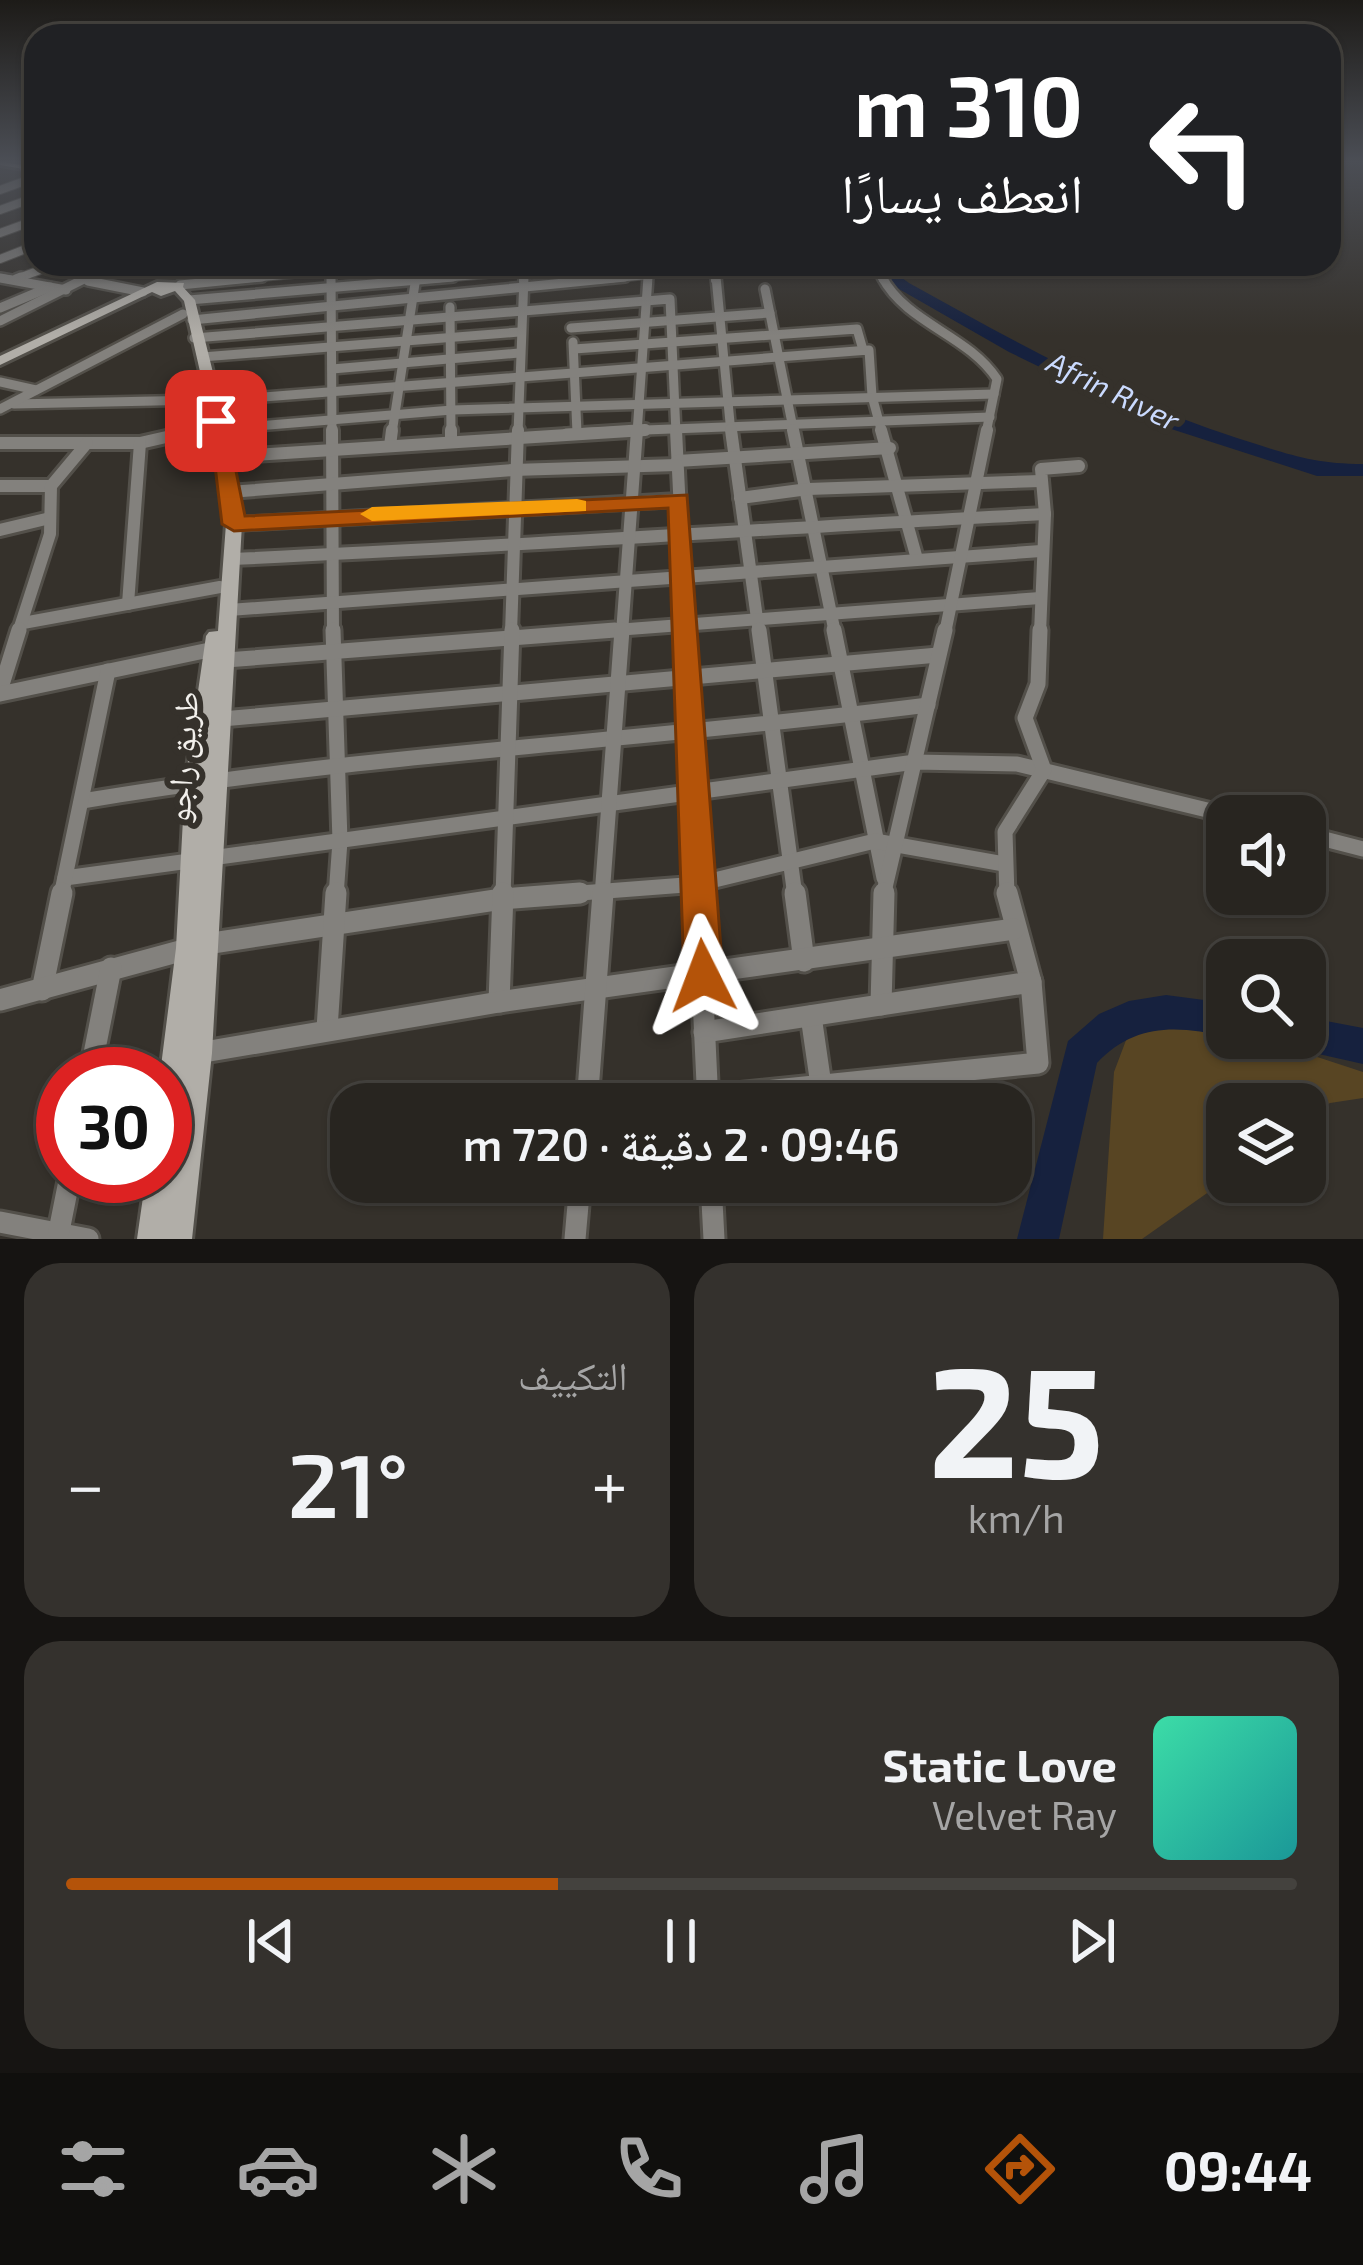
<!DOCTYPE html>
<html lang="ar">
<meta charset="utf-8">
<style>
:root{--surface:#282520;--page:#34312d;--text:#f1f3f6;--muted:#a5a5a5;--line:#44423e;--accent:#b45309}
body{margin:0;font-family:"Exo 2","Noto Naskh Arabic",sans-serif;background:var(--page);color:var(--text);direction:rtl;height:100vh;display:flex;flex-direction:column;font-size:45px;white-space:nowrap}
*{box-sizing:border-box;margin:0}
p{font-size:39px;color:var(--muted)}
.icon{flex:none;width:66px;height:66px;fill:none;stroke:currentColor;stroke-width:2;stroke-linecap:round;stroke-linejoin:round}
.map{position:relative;height:1239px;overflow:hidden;direction:ltr}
.side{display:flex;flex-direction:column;gap:24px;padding:24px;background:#161412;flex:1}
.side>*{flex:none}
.banner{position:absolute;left:24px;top:24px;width:1317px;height:252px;border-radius:36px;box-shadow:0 3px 9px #0004,0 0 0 3px var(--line);direction:rtl;background:#202124;color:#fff;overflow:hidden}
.fabs{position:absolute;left:1206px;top:795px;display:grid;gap:24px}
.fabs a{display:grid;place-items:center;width:120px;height:120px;border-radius:24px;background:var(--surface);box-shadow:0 3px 9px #0004,0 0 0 3px var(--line);font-size:60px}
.speed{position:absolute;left:36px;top:1047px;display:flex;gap:24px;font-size:60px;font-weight:700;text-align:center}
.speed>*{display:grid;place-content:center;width:156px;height:156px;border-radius:50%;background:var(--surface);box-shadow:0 3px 9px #0004,0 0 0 3px var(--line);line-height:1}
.speed .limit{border:18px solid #d22;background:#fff;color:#111}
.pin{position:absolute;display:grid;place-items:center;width:102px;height:102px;color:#fff;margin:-51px;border-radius:24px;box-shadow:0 6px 18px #0006}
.me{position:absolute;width:132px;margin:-66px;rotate:357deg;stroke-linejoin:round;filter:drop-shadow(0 0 9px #0008)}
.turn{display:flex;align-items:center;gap:42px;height:252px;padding:0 60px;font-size:54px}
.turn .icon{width:156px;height:156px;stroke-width:2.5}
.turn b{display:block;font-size:84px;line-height:102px}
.big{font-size:90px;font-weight:600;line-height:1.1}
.side .widget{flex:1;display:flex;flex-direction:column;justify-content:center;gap:18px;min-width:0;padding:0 42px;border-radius:36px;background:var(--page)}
.side .dial{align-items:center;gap:0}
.dial b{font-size:156px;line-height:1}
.song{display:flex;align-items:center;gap:36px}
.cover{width:144px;height:144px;border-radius:18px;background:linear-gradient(135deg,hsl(160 70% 55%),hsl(180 70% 35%))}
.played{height:12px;border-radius:6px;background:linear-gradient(90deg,var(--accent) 40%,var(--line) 40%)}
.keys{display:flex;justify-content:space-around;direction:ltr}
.heat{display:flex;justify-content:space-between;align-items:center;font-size:66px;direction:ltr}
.side .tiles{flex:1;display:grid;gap:24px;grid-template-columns:1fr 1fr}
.widget:last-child{grid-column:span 2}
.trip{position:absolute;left:330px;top:1083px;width:702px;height:120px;border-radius:36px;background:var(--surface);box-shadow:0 3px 9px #0004,0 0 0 3px var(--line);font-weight:600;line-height:120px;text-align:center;direction:rtl}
.tab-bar{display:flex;height:192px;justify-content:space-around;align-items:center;background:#100f0d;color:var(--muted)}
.tab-bar .icon{width:84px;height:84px}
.tab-bar .on{color:var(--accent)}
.tab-bar b{font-size:54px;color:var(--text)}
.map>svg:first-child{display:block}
</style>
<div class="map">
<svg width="1363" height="1239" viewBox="0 0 1363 1239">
<rect width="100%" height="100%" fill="#35312b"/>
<path fill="#584523" d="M1167 1016 1227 1030V1038H1259L1363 1072V1098L1330 1103 1305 1116V1104H1227V1179L1142 1239H1103L1114 1072 1128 1035Z"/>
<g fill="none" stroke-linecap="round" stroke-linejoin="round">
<g fill="#16213e" fill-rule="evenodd">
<path d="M888 264H902L898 275 909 283C1015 342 1121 401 1237 438 1285 453 1311 464 1363 464V476H1317L1162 426 1009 352 899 289 883 276Z"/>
<path d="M1166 995 1227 1003V1037C1178 1025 1134 1023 1097 1063L1059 1239H1017L1068 1041 1099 1014 1129 1001Z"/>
<path d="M1305 1017 1363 1028V1064L1292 1048 1288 1038H1305Z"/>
</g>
<g stroke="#53504a" stroke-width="10">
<g id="street-far4">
<path d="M23 167 35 162"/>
<path d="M0 190 36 177"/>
<path d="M0 210 36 197"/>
<path d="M0 233 36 220"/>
<path d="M0 259 36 245"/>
<path d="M87 264 88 280"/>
<path d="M331 264V280"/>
<path d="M875 264 883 280"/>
<path d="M179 268 216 264"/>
<path d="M0 278 13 280"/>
<path d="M16 279 56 264"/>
<path d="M230 280 403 264"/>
<path d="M415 280 418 264"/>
<path d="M418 280 607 264"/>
<path d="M523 280 524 264"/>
<path d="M594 280 648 275"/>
<path d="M648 280 649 264"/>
<path d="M715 280 718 264"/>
</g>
</g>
<g stroke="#53504a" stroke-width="14">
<g id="street-far3">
<path d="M331 277 332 433"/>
<path d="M716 277 731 433"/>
<path d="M882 277C907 324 967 334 997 379L986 433"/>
<path d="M0 278 66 290"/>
<path d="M16 279 21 277"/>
<path d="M88 281 143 292"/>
<path d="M180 285 262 277"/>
<path d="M765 289 794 433"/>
<path d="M189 300 453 277"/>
<path d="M450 307 451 433"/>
<path d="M0 308 50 287"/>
<path d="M192 320 625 277"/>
<path d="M0 321 88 277"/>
<path d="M571 328 770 313"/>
<path d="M194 338 670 299 676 433"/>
<path d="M573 342 577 433"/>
<path d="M574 349 857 329 863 350"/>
<path d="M202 357 519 332"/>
<path d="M332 369 519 353"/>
<path d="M0 382 36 390"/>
<path d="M212 401 869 350 872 396 882 433"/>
<path d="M14 404 201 400"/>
<path d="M0 409 183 314"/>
<path d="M220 429 452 410 994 394"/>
<path d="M184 433 206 428"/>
<path d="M392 433 416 277"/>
<path d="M518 433 524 277"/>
<path d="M566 433 990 417"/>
<path d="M637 433 648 277"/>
</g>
</g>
<g stroke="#53504a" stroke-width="18">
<g id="street-far2">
<path d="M332 430 333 633"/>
<path d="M451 430V440"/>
<path d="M676 430 686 633"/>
<path d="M731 430 759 633"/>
<path d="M793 430 835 633"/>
<path d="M881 430 917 559"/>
<path d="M0 443H140L197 430"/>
<path d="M390 446 392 430"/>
<path d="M223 457 645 430"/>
<path d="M677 461 890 448"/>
<path d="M0 486H51"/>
<path d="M229 492 513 470 677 465"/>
<path d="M740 498 808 489 1041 481"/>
<path d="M234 524 679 500"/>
<path d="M0 530 50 518"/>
<path d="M232 559C503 547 774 528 1045 514"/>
<path d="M128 604 140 443"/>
<path d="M229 610 1041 551"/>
<path d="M23 623 220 587"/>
<path d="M18 633 50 534 51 486 87 443"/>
<path d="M511 633 518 430"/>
<path d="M576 633 1040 598"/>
<path d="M622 633 637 430"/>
<path d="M945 633 987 430"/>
<path d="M1040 633 1045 514 1041 469 1079 466"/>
</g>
</g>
<g stroke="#53504a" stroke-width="21">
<g id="street-far1">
<path d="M333 630 340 841 336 896"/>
<path d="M686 630 698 896"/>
<path d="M759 630 795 896"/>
<path d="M834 630 884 878"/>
<path d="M226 660 615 630"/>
<path d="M0 691 19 630"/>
<path d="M0 694 214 649"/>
<path d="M222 719 938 655"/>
<path d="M82 801C361 754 647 741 928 705"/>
<path d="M1305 834 1363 849"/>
<path d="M65 878 915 762 1017 764 1232 816"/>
<path d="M61 896 108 671"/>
<path d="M503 896 512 630"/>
<path d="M541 896 698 884 875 841 1004 864"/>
<path d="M602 896 622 630"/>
<path d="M883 896 945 630"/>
<path d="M1007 896 1005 832 1044 770 1025 718 1038 684 1040 630"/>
</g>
</g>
<g stroke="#53504a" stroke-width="27">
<g id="street">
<path d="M698 893 708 1104"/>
<path d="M795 893 804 961"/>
<path d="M1007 893 1031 982"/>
<path d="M42 990 62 893"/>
<path d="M0 1000 206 944 502 899 580 893"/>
<path d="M499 1002 503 893"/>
<path d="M881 1005 884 893"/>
<path d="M811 1016 821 1085"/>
<path d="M327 1029 336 893"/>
<path d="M704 1032 1031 982 1038 1063 707 1097"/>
<path d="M198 1053 499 1002 1014 929"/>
<path d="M90 1074 111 968"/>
<path d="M587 1104 603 893"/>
<path d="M711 1182 714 1239"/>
<path d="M0 1222 88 1239"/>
<path d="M59 1231 70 1176"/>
<path d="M575 1239 580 1182"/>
</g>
</g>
<g stroke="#53504a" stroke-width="6">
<g id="secondary">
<path d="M0 162 36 167V171L0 165Z"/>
<path d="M157 282 184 283 183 287 195 300 227 429 242 524 212 1053 192 1239H137L146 1176H165V1163L170 1165 171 1156 165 1159V1074H160L176 948 185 782 206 636 209 632 218 631 226 524 213 429 184 301 175 291 161 296 152 292 0 365V356Z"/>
</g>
</g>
<use href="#street-far4" stroke="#83817d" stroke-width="8"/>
<use href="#street-far3" stroke="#83817d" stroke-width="9"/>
<use href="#street-far2" stroke="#83817d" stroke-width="12"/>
<use href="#street-far1" stroke="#83817d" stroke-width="15"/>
<use href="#street" stroke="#83817d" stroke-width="21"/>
<use href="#secondary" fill="#b1aea8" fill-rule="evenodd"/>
</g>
<linearGradient id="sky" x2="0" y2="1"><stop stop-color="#1d1b18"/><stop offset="0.48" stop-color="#4b4e55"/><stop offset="1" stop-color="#4b4e55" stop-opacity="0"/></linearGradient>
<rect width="1363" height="336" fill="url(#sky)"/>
<path fill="#b45309" stroke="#753606" stroke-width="3" d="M209 416 226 421 245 516 687 495 723 976 717 989 703 994 689 989 684 976 668 508 234 531 222 524Z"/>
<path fill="#f59e0b" d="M577 499 586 501V511L372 521 360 514 372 507Z"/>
<g text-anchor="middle" stroke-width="12" stroke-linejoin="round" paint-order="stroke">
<g font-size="30" font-style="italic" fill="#cadafe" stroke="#35312b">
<text transform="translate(1113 392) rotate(26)" y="10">Afrin Rıver</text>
</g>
<g font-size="33" fill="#f2f0ec" stroke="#35312b">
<text transform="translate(182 757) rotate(-86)" y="12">طريق راجو</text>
</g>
</g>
</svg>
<div class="fabs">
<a><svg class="icon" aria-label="sound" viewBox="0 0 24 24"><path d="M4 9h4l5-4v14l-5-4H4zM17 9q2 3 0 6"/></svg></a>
<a><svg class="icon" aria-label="search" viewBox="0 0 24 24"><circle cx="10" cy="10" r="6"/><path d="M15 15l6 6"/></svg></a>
<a><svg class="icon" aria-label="layers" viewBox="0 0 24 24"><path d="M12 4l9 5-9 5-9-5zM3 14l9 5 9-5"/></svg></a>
</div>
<div class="speed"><div class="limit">30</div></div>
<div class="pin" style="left:216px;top:421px;background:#d93025"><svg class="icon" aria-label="arrive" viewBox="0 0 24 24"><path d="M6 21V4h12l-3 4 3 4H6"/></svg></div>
<svg class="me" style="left:703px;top:976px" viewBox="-20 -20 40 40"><path d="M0-17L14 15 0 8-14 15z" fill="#b45309" stroke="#fff" stroke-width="4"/></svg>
<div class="trip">09:46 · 2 دقيقة · 720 m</div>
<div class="banner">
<div class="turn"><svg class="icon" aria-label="left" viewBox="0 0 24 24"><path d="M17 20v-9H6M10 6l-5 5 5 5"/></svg><div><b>310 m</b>انعطف يسارًا</div></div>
</div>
</div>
<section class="side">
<div class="tiles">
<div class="widget dial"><b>25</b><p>km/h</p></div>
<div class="widget"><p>التكييف</p>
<div class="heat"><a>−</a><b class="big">21°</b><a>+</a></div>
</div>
<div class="widget">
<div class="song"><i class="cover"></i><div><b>Static Love</b><p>Velvet Ray</p></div></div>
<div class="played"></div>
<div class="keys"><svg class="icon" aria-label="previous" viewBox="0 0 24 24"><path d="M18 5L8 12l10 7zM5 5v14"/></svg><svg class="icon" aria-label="pause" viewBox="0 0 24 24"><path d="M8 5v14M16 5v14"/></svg><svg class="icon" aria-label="next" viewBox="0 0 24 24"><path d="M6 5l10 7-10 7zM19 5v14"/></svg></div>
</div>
</div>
</section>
<nav class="tab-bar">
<b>09:44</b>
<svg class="icon on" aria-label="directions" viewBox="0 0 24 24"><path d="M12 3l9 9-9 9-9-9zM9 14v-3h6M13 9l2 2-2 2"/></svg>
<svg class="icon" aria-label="music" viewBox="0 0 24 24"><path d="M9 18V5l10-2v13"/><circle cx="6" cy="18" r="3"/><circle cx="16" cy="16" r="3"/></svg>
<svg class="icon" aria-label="phone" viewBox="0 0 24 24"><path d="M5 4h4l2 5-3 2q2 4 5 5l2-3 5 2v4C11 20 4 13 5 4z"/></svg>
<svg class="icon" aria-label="climate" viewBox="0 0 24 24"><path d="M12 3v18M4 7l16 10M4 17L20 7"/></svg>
<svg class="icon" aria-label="car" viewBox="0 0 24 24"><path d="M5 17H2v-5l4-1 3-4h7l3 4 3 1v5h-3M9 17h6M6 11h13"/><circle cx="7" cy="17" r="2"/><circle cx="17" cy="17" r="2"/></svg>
<svg class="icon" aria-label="filters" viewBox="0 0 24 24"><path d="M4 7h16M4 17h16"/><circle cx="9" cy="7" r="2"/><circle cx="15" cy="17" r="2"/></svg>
</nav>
